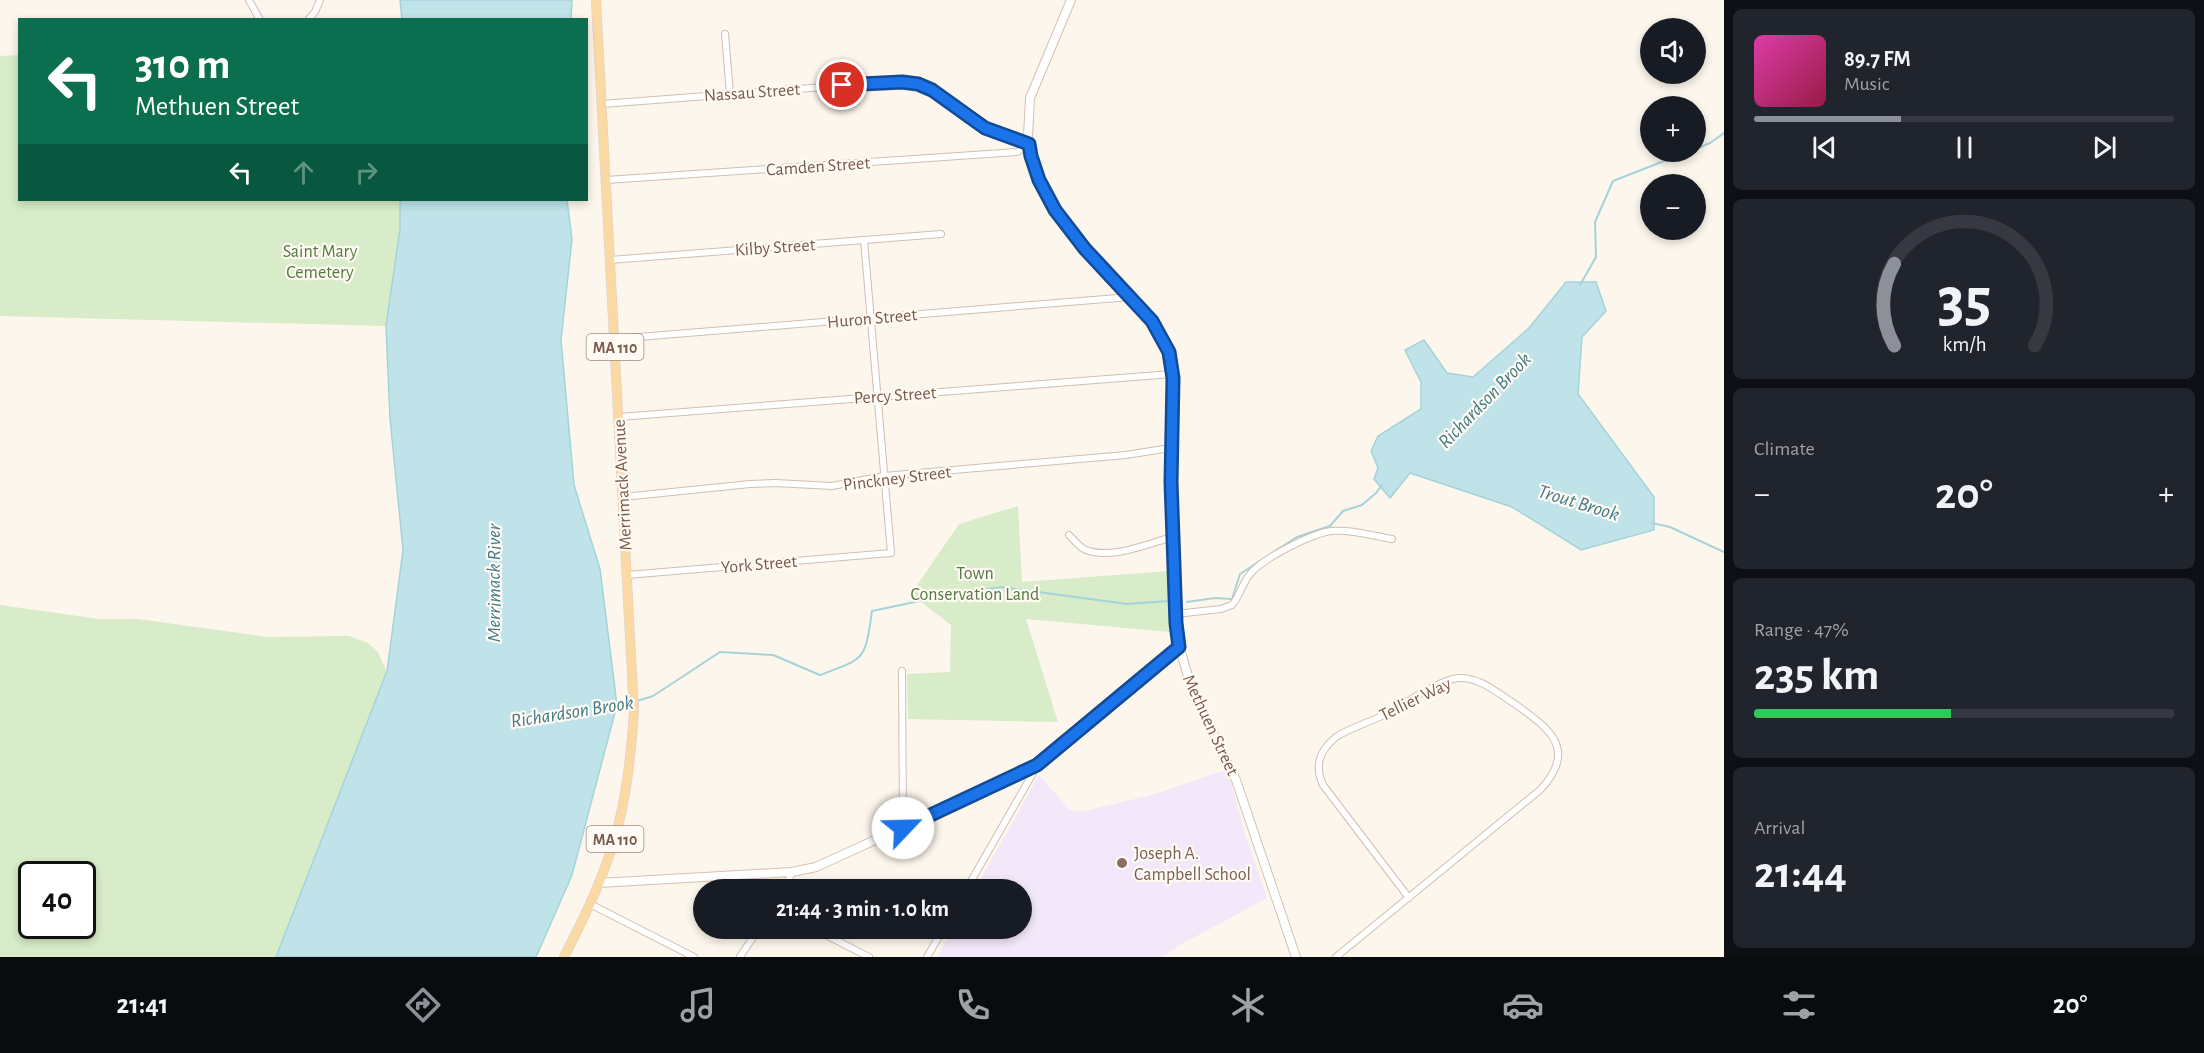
<!DOCTYPE html>
<meta charset="utf-8">
<style>
:root{--surface:#171b24;--page:#20242c;--text:#f1f3f6;--muted:#9ea1a6;--line:#363941;--accent:#8c9099}
body{margin:0;font-family:"Alegreya Sans",sans-serif;background:var(--page);color:var(--text);height:100vh;display:flex;flex-direction:column;font-size:22px;white-space:nowrap}
*{box-sizing:border-box;margin:0}
p{font-size:20px;color:var(--muted)}
.icon{flex:none;width:33px;height:33px;fill:none;stroke:currentColor;stroke-width:2;stroke-linecap:round;stroke-linejoin:round}
.map{position:relative;flex:1;overflow:hidden}
.details{display:flex;flex-direction:column;gap:9px;padding:9px;background:#0d0f14;width:480px}
.details>*{flex:none}
.top-card{position:absolute;left:18px;top:18px;width:570px;height:183px;border-radius:0px;box-shadow:0 3px 9px #0003;background:#0b6e4f;color:#fff;overflow:hidden}
.tools{position:absolute;left:1640px;top:18px;display:grid;gap:12px}
.tools a{display:grid;place-items:center;width:66px;height:66px;border-radius:50%;background:var(--surface);box-shadow:0 3px 9px #0003;font-size:30px}
.speed{position:absolute;left:18px;top:861px;display:flex;gap:12px;font-size:30px;font-weight:700;text-align:center}
.speed>*{display:grid;place-content:center;width:78px;height:78px;border-radius:50%;background:var(--surface);box-shadow:0 3px 9px #0003;line-height:1}
.speed .limit{border:3px solid #111;border-radius:9px;background:#fff;color:#111}
.pin{position:absolute;display:grid;place-items:center;width:51px;height:51px;color:#fff;margin:-26px;border:3px solid #fff;border-radius:50%;box-shadow:0 2px 6px #0007}
.me{position:absolute;width:66px;margin:-33px;rotate:66deg;stroke-linejoin:round;filter:drop-shadow(0 0 4px #0008)}
.turn{display:flex;align-items:center;gap:21px;height:126px;padding:0 18px;font-size:27px}
.turn .icon{width:78px;height:78px;stroke-width:2.5}
.turn b{display:block;font-size:42px;line-height:51px}
.lanes{display:flex;align-items:center;height:57px;padding:0 18px;background:#0003;justify-content:center;gap:30px;direction:ltr}
.lanes .off{opacity:.35}
.big{font-size:45px;font-weight:700;line-height:1.1}
.details .widget{flex:1;display:flex;flex-direction:column;justify-content:center;gap:9px;min-width:0;padding:0 21px;border-radius:9px;background:var(--page)}
.details .dial{align-items:center;gap:0}
.dial svg{height:156px;overflow:visible;fill:none;stroke:var(--line);stroke-width:7;stroke-linecap:round;text-anchor:middle}
.dial text{fill:var(--text);stroke:none}
.song{display:flex;align-items:center;gap:18px}
.cover{width:72px;height:72px;border-radius:9px;background:linear-gradient(135deg,hsl(320 70% 55%),hsl(340 70% 35%))}
.played{height:6px;border-radius:3px;background:linear-gradient(90deg,var(--accent) 35%,var(--line) 35%)}
.keys{display:flex;justify-content:space-around;direction:ltr}
.heat{display:flex;justify-content:space-between;align-items:center;font-size:33px;direction:ltr}
.charge{height:9px;border-radius:4px;background:linear-gradient(90deg,#34c759 47%,var(--line) 0)}
.trip{position:absolute;left:693px;top:879px;width:339px;height:60px;border-radius:30px;background:var(--surface);box-shadow:0 3px 9px #0003;font-weight:700;line-height:60px;text-align:center}
.tab-bar{display:flex;height:96px;justify-content:space-around;align-items:center;background:#090b0e;color:var(--muted)}
.tab-bar .icon{width:42px;height:42px}
.tab-bar .on{color:var(--accent)}
.tab-bar b{font-size:27px;color:var(--text)}
main{display:flex;flex:1;min-height:0}
.map>svg:first-child{display:block}
</style>
<main>
<div class="map">
<svg width="1724" height="957" viewBox="0 0 1724 957">
<rect width="100%" height="100%" fill="#fdf6ec"/>
<path fill="#f3e8fa" d="M1225 770 1232 786 1246 837 1267 898 1180 945 1163 957H937L953 929 1022 928V890L975 889 1039 775 1070 810 1085 811 1155 794Z"/>
<g fill="#d8ecc9" fill-rule="evenodd">
<path d="M19 55 20 200H400V229L386 326 0 316V56Z"/>
<path d="M1018 506 1022 582 1169 571 1171 632 1026 619 1058 722 908 719 907 674 950 672 951 625 911 594 959 524Z"/>
<path d="M0 605 99 619H138L268 637 349 636 368 643 378 652 387 672 276 957H0ZM32 874H82V926H32Z"/>
</g>
<g fill="#bfe3e8" stroke="#a5d3da" stroke-width="1.5">
<path d="M400 0H572L571 19 402 20Z"/>
<path d="M400 200H567L572 239 561 340 574 485 600 569 617 705 572 875 536 957H276L387 671 403 550 390 418 386 326 400 229Z"/>
<path d="M1566 282H1596L1606 311 1582 337 1578 394 1654 497V530L1581 550 1512 507 1410 473 1390 498 1374 479 1378 468 1371 451 1378 436 1421 409V382L1405 350 1424 340 1447 373 1473 377 1529 328Z"/>
</g>
<g fill="none" stroke-linecap="round" stroke-linejoin="round">
<g stroke="#a5d3da" stroke-width="2">
<path d="M1695 149 1710 143 1724 133"/>
<path d="M1580 285 1596 257 1595 222 1613 181 1687 152"/>
<path d="M1652 523 1670 527 1724 552"/>
<path d="M1187 602 1215 598 1232 599 1240 574 1297 537 1330 526 1343 511 1362 505 1376 493 1382 485"/>
<path d="M637 701 653 696 720 652 773 655 820 675C866 658 865 660 872 611L948 595 1002 587 1127 604 1169 601"/>
<path d="M614 707 631 703"/>
</g>
<g stroke="#d1beb0" stroke-width="8">
<g id="street">
<path d="M249 0 260 20"/>
<path d="M308 20 315 12 320 0"/>
<path d="M725 34 730 94"/>
<path d="M602 104 864 84 910 82 932 90 985 128 1029 144"/>
<path d="M606 180 1017 152 1029 144"/>
<path d="M610 260 941 234"/>
<path d="M614 339 1130 297"/>
<path d="M619 417 1172 374"/>
<path d="M623 497 750 484 775 483 832 486 884 476 1126 455 1170 448"/>
<path d="M1069 535C1074 540 1080 548 1086 550 1112 560 1149 543 1173 537"/>
<path d="M627 575 891 553 864 240"/>
<path d="M1176 614 1221 609 1232 605C1240 596 1242 583 1251 573 1264 558 1312 533 1332 531 1351 529 1373 536 1392 539"/>
<path d="M902 671 903 828"/>
<path d="M784 890 792 872"/>
<path d="M966 890 1037 766"/>
<path d="M590 904 694 957"/>
<path d="M812 928 869 957"/>
<path d="M740 957 759 928"/>
<path d="M927 957 944 928"/>
<path d="M1336 957 1342 952 1540 790C1580 748 1547 727 1512 702 1496 692 1479 677 1459 678 1439 679 1402 706 1382 716 1367 723 1350 728 1336 737 1333 740 1329 743 1327 746 1317 758 1317 772 1323 785L1409 898"/>
</g>
</g>
<g stroke="#d6c0b0" stroke-width="10">
<g id="secondary">
<path d="M1071 0 1030 98 1028 136 1031 156 1048 199 1064 221 1085 249 1152 321 1169 352 1173 379 1171 480 1178 642 1192 690 1236 780 1296 957"/>
<path d="M599 883 792 872 816 867 1037 766 1180 647"/>
</g>
</g>
<g stroke="#dad1cd" stroke-width="10">
<path id="primary" d="M564 957C584 918 604 877 616 834 627 794 631 753 634 712L596 0"/>
</g>
<use href="#street" stroke="#fff" stroke-width="6"/>
<use href="#secondary" stroke="#fff" stroke-width="8"/>
<use href="#primary" stroke="#fbd9a5" stroke-width="9"/>
</g>
<g fill="none" stroke-linecap="round" stroke-linejoin="round">
<g stroke="#114b97" stroke-width="15">
<path id="route" d="M842 85 902 82 918 84 932 90 985 128 1029 144 1031 156 1039 180 1055 210 1085 249 1152 321 1169 352 1173 378 1171 482 1176 623 1179 647 1037 765 903 828"/>
</g>
<use href="#route" stroke="#1a73e8" stroke-width="10"/>
</g>
<circle fill="#8d6e63" stroke="#fffaf3" stroke-width="2" cx="1122" cy="863" r="6"/>
<g text-anchor="middle" stroke-width="4.5" stroke-linejoin="round" paint-order="stroke">
<g fill="#fffaf3" stroke="#a28b7f" stroke-width="1.5">
<rect x="586.5" y="334" width="57" height="26" rx="4.5"/>
<rect x="586.5" y="826" width="57" height="26" rx="4.5"/>
</g>
<g font-size="16" font-weight="bold" fill="#7a5c4d">
<text x="615" y="353">MA 110</text>
<text x="615" y="845">MA 110</text>
</g>
<g font-size="18" fill="#7a5c4d" stroke="#fffaf3">
<text transform="translate(752 92) rotate(-4)" y="6">Nassau Street</text>
<text transform="translate(818 166) rotate(-4)" y="6">Camden Street</text>
<text transform="translate(775 247) rotate(-4)" y="6">Kilby Street</text>
<text transform="translate(872 318) rotate(-5)" y="6">Huron Street</text>
<text transform="translate(895 395) rotate(-4)" y="6">Percy Street</text>
<text transform="translate(897 478) rotate(-7)" y="6">Pinckney Street</text>
<text transform="translate(622 485) rotate(-93)" y="6">Merrimack Avenue</text>
<text transform="translate(759 564) rotate(-5)" y="6">York Street</text>
<text transform="translate(1415 699) rotate(-26)" y="6">Tellier Way</text>
<text transform="translate(1211 725) rotate(65)" y="6">Methuen Street</text>
</g>
<g font-size="18" fill="#537a41" stroke="#fffaf3">
<text x="320" y="257">Saint Mary<tspan x="320" dy="21">Cemetery</tspan></text>
<text x="975" y="579">Town<tspan x="975" dy="21">Conservation Land</tspan></text>
</g>
<g font-size="18" fill="#785e54" stroke="#fffaf3" text-anchor="start">
<text x="1134" y="859">Joseph A.<tspan x="1134" dy="21">Campbell School</tspan></text>
</g>
<g font-size="20" font-style="italic" fill="#437c86" stroke="#fffaf3">
<text transform="translate(1484 400) rotate(-46)" y="7">Richardson Brook</text>
<text transform="translate(1579 502) rotate(17)" y="7">Trout Brook</text>
<text transform="translate(493 583) rotate(-90)" y="7">Merrimack River</text>
<text transform="translate(572 711) rotate(-9)" y="7">Richardson Brook</text>
</g>
</g>
</svg>
<div class="tools">
<a><svg class="icon" aria-label="sound" viewBox="0 0 24 24"><path d="M4 9h4l5-4v14l-5-4H4zM17 9q2 3 0 6"/></svg></a>
<a>+</a>
<a>−</a>
</div>
<div class="speed"><div class="limit">40</div></div>
<div class="pin" style="left:842px;top:85px;background:#d93025"><svg class="icon" aria-label="arrive" viewBox="0 0 24 24"><path d="M6 21V4h12l-3 4 3 4H6"/></svg></div>
<svg class="me" style="left:903px;top:828px" viewBox="-20 -20 40 40"><circle r="19" fill="#fff"/><path d="M0-13L10 11 0 6-10 11z" fill="#1a73e8"/></svg>
<div class="trip">21:44 · 3 min · 1.0 km</div>
<div class="top-card">
<div class="turn"><svg class="icon" aria-label="left" viewBox="0 0 24 24"><path d="M17 20v-9H6M10 6l-5 5 5 5"/></svg><div><b>310 m</b>Methuen Street</div></div>
<div class="lanes"><svg class="icon" aria-label="left" viewBox="0 0 24 24"><path d="M17 20v-9H6M10 6l-5 5 5 5"/></svg><svg class="icon off" aria-label="ahead" viewBox="0 0 24 24"><path d="M12 20V5M6 11l6-6 6 6"/></svg><svg class="icon off" aria-label="right" viewBox="0 0 24 24"><path d="M7 20v-9h11M14 6l5 5-5 5"/></svg></div>
</div>
</div>
<section class="details">
<div class="widget">
<div class="song"><i class="cover"></i><div><b>89.7 FM</b><p>Music</p></div></div>
<div class="played"></div>
<div class="keys"><svg class="icon" aria-label="previous" viewBox="0 0 24 24"><path d="M18 5L8 12l10 7zM5 5v14"/></svg><svg class="icon" aria-label="pause" viewBox="0 0 24 24"><path d="M8 5v14M16 5v14"/></svg><svg class="icon" aria-label="next" viewBox="0 0 24 24"><path d="M6 5l10 7-10 7zM19 5v14"/></svg></div>
</div>
<div class="widget dial"><svg viewBox="0 0 100 80">
<path d="M14 69A42 42 0 1 1 86 69"/>
<path d="M14 69A42 42 0 0 1 14 27" stroke="#8c9099"/>
<text x="50" y="56" font-size="32" font-weight="700">35</text>
<text x="50" y="72" font-size="11">km/h</text>
</svg></div>
<div class="widget"><p>Climate</p>
<div class="heat"><a>−</a><b class="big">20°</b><a>+</a></div>
</div>
<div class="widget"><p>Range · 47%</p><b class="big">235 km</b><div class="charge"></div></div>
<div class="widget"><p>Arrival</p><b class="big">21:44</b></div>
</section>
</main>
<nav class="tab-bar">
<b>21:41</b>
<svg class="icon on" aria-label="directions" viewBox="0 0 24 24"><path d="M12 3l9 9-9 9-9-9zM9 14v-3h6M13 9l2 2-2 2"/></svg>
<svg class="icon" aria-label="music" viewBox="0 0 24 24"><path d="M9 18V5l10-2v13"/><circle cx="6" cy="18" r="3"/><circle cx="16" cy="16" r="3"/></svg>
<svg class="icon" aria-label="phone" viewBox="0 0 24 24"><path d="M5 4h4l2 5-3 2q2 4 5 5l2-3 5 2v4C11 20 4 13 5 4z"/></svg>
<svg class="icon" aria-label="climate" viewBox="0 0 24 24"><path d="M12 3v18M4 7l16 10M4 17L20 7"/></svg>
<svg class="icon" aria-label="car" viewBox="0 0 24 24"><path d="M5 17H2v-5l4-1 3-4h7l3 4 3 1v5h-3M9 17h6M6 11h13"/><circle cx="7" cy="17" r="2"/><circle cx="17" cy="17" r="2"/></svg>
<svg class="icon" aria-label="filters" viewBox="0 0 24 24"><path d="M4 7h16M4 17h16"/><circle cx="9" cy="7" r="2"/><circle cx="15" cy="17" r="2"/></svg>
<b>20°</b>
</nav>
